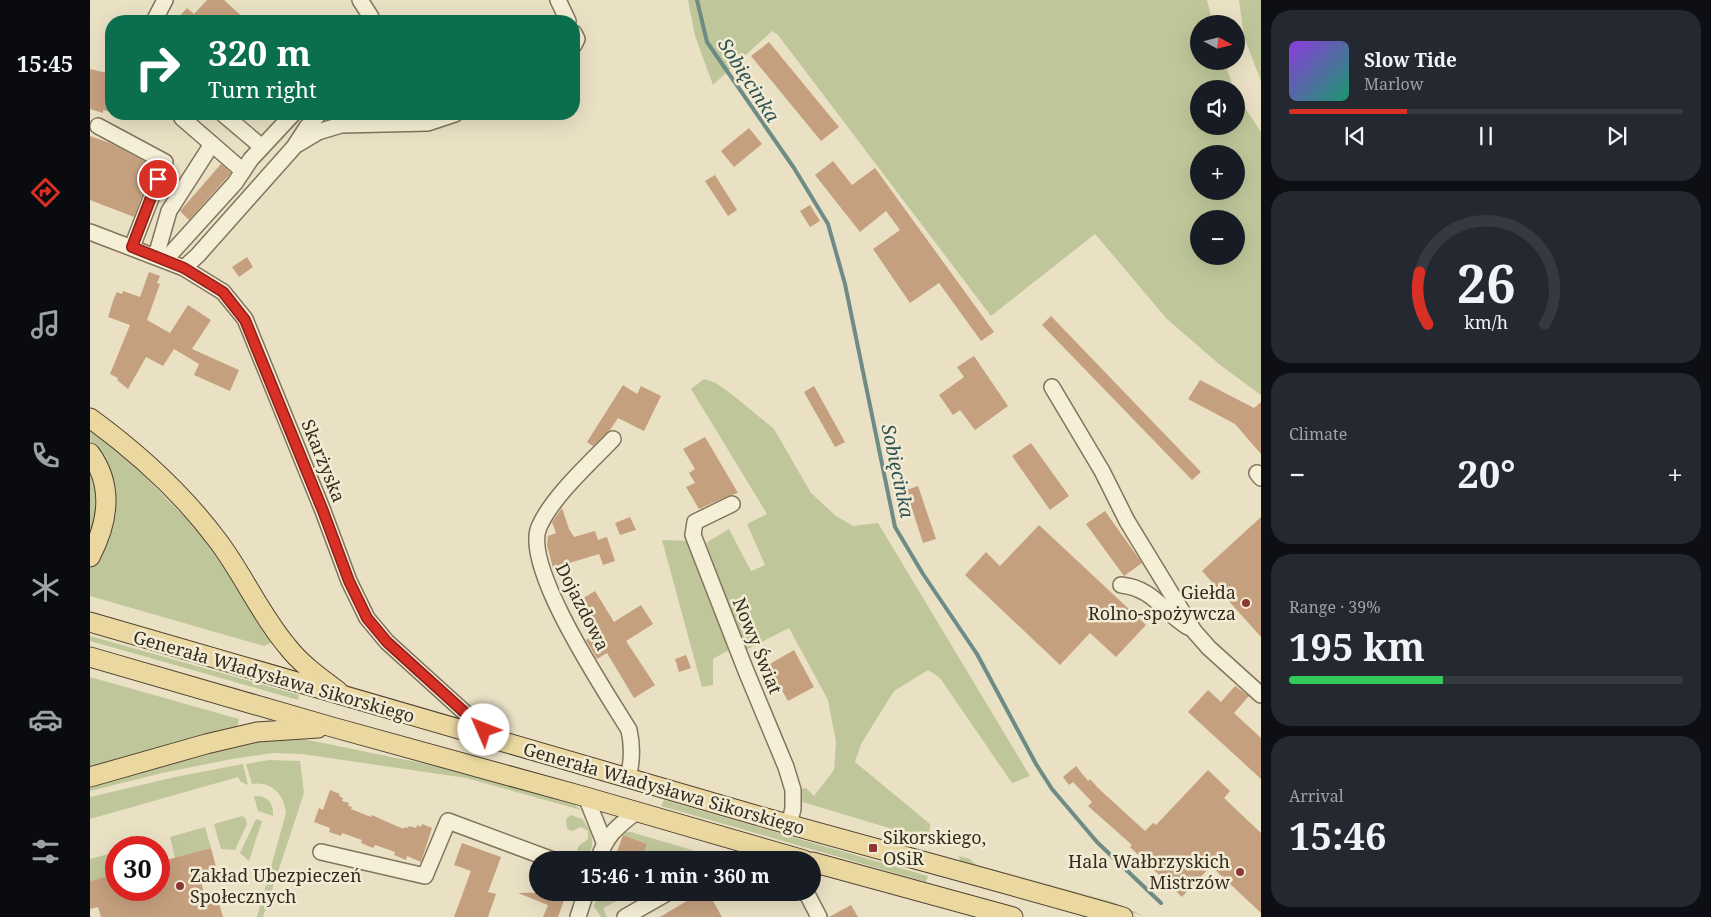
<!DOCTYPE html>
<meta charset="utf-8">
<style>
:root{--surface:#171b24;--page:#242831;--text:#f1f3f6;--muted:#9ea1a6;--line:#363941;--accent:#d93025}
body{margin:0;font-family:"Noto Serif",serif;background:var(--page);color:var(--text);height:100vh;display:flex;flex-direction:column;font-size:19px;white-space:nowrap}
*{box-sizing:border-box;margin:0}
p{font-size:16px;color:var(--muted)}
.icon{flex:none;width:28px;height:28px;fill:none;stroke:currentColor;stroke-width:2;stroke-linecap:round;stroke-linejoin:round}
.map{position:relative;flex:1;overflow:hidden}
.panel{display:flex;flex-direction:column;gap:10px;padding:10px;background:#0d0f14;width:450px}
.panel>*{flex:none}
.banner{position:absolute;left:15px;top:15px;width:475px;height:105px;border-radius:20px;box-shadow:0 5px 20px #0002;background:#0b6e4f;color:#fff;overflow:hidden}
.needle{width:32px;rotate:97deg}
.fabs{position:absolute;left:1100px;top:15px;display:grid;gap:10px}
.fabs a{display:grid;place-items:center;width:55px;height:55px;border-radius:50%;background:var(--surface);box-shadow:0 5px 20px #0002;font-size:25px}
.speed{position:absolute;left:15px;top:836px;display:flex;gap:10px;font-size:25px;font-weight:700;text-align:center}
.speed>*{display:grid;place-content:center;width:65px;height:65px;border-radius:50%;background:var(--surface);box-shadow:0 5px 20px #0002;line-height:1}
.speed .limit{border:8px solid #d22;background:#fff;color:#111}
.pin{position:absolute;display:grid;place-items:center;width:42px;height:42px;color:#fff;margin:-21px;border:2px solid #fff;border-radius:50%;box-shadow:0 1px 5px #0007}
.me{position:absolute;width:55px;margin:-28px;rotate:314deg;stroke-linejoin:round;filter:drop-shadow(0 0 4px #0008)}
.turn{display:flex;align-items:center;gap:18px;height:105px;padding:0 20px;font-size:22px}
.turn .icon{width:65px;height:65px;stroke-width:2.5}
.turn b{display:block;font-size:35px;line-height:42px}
.big{font-size:38px;font-weight:700;line-height:1.1}
.panel .widget{flex:1;display:flex;flex-direction:column;justify-content:center;gap:8px;min-width:0;padding:0 18px;border-radius:20px;background:var(--page)}
.panel .dial{align-items:center;gap:0}
.dial svg{height:130px;overflow:visible;fill:none;stroke:var(--line);stroke-width:7;stroke-linecap:round;text-anchor:middle}
.dial text{fill:var(--text);stroke:none}
.song{display:flex;align-items:center;gap:15px}
.cover{width:60px;height:60px;border-radius:8px;background:linear-gradient(135deg,hsl(270 70% 55%),hsl(160 70% 35%))}
.played{height:5px;border-radius:2px;background:linear-gradient(90deg,var(--accent) 30%,var(--line) 30%)}
.keys{display:flex;justify-content:space-around;direction:ltr}
.heat{display:flex;justify-content:space-between;align-items:center;font-size:28px;direction:ltr}
.charge{height:8px;border-radius:4px;background:linear-gradient(90deg,#34c759 39%,var(--line) 0)}
.trip{position:absolute;left:439px;top:851px;width:292px;height:50px;border-radius:25px;background:var(--surface);box-shadow:0 5px 20px #0002;font-weight:700;line-height:50px;text-align:center}
main{display:flex;flex:1;min-height:0}
.menu{display:flex;flex-direction:column;width:90px;justify-content:space-around;align-items:center;background:#090b0e;color:var(--muted)}
.menu .icon{width:35px;height:35px}
.menu .selected{color:var(--accent)}
.menu b{font-size:22px;color:var(--text)}
.map>svg:first-child{display:block}
</style>
<main>
<nav class="menu">
<b>15:45</b>
<svg class="icon selected" aria-label="directions" viewBox="0 0 24 24"><path d="M12 3l9 9-9 9-9-9zM9 14v-3h6M13 9l2 2-2 2"/></svg>
<svg class="icon" aria-label="music" viewBox="0 0 24 24"><path d="M9 18V5l10-2v13"/><circle cx="6" cy="18" r="3"/><circle cx="16" cy="16" r="3"/></svg>
<svg class="icon" aria-label="phone" viewBox="0 0 24 24"><path d="M5 4h4l2 5-3 2q2 4 5 5l2-3 5 2v4C11 20 4 13 5 4z"/></svg>
<svg class="icon" aria-label="climate" viewBox="0 0 24 24"><path d="M12 3v18M4 7l16 10M4 17L20 7"/></svg>
<svg class="icon" aria-label="car" viewBox="0 0 24 24"><path d="M5 17H2v-5l4-1 3-4h7l3 4 3 1v5h-3M9 17h6M6 11h13"/><circle cx="7" cy="17" r="2"/><circle cx="17" cy="17" r="2"/></svg>
<svg class="icon" aria-label="filters" viewBox="0 0 24 24"><path d="M4 7h16M4 17h16"/><circle cx="9" cy="7" r="2"/><circle cx="15" cy="17" r="2"/></svg>
</nav>
<div class="map">
<svg width="1171" height="917" viewBox="0 0 1171 917">
<rect width="100%" height="100%" fill="#eae1c5"/>
<g fill="#bfc79a" fill-rule="evenodd">
<path d="M598 0H1117L1123 24H1109V61H1134L1144 89H1109V126H1146V94L1171 132V395L1130 365 1077 319 1005 234 901 316 688 35 682 31 623 85 605 36ZM1109 154H1146V191H1109ZM1109 219H1146V256H1109Z"/>
<path d="M1149 0H1171V81L1154 37Z"/>
<path d="M614 379 626 383 644 396 684 429 721 493 746 516 763 526 788 523 940 776 922 783 850 678 838 670 804 691 771 744 765 762 840 824 839 840 709 801 708 789 716 788 724 796 744 770 746 742 738 700 699 628 654 651 616 543 639 529 661 571 675 565 657 524 677 514 601 389Z"/>
<path d="M0 429 20 441 122 545 187 640 174 646 0 596V568L14 547 23 524 25 502 21 476 12 456 0 440Z"/>
<path d="M0 464 12 504 0 542Z"/>
<path d="M572 540 602 541 639 650 623 659V685L612 687Z"/>
<path d="M0 636 209 695 208 700 0 641Z"/>
<path d="M0 677 149 719 147 727 0 768Z"/>
<path d="M208 738 361 769 485 805 491 810 376 778 212 754 183 753 142 759 72 773 0 791V785L164 741Z"/>
<path d="M179 760 210 761 214 793 173 917H167L196 813C194 794 181 781 162 784L156 764Z"/>
<path d="M153 764 158 785 151 782 148 777 0 819V797L85 777Z"/>
<path d="M164 796C177 795 184 803 183 816L168 811Z"/>
<path d="M574 800 838 876 836 882 571 806Z"/>
<path d="M481 815 492 819C501 829 507 845 497 856L488 852C486 844 493 844 498 839V831L491 827 482 831 477 829 476 819Z"/>
<path d="M152 816 156 819 157 824 145 850 131 849 124 824Z"/>
<path d="M166 819 172 821 159 861 150 853Z"/>
<path d="M115 827 121 848 85 858 80 837Z"/>
<path d="M536 832H541L619 855 620 860H551L557 844 533 835Z"/>
<path d="M26 852V874L0 881V859Z"/>
<path d="M868 856 878 858 887 865 1023 902 1054 916 872 863Z"/>
<path d="M509 893V892L542 893 513 908 517 917H511L504 906Z"/>
</g>
<g fill="none" stroke-linecap="round" stroke-linejoin="round">
<path stroke="#6e8b86" stroke-width="4" d="M607 0 617 42 704 168 738 224 755 284 805 527 833 574 887 654 946 764 962 789 1007 842 1071 903"/>
</g>
<g fill="#c5a07e">
<path d="M117 0H134L157 21H85L97 8 104 14Z"/>
<path d="M679 42 749 127 731 141 661 56Z"/>
<path d="M0 69 21 74V112L13 110V113L0 109Z"/>
<path d="M659 128 672 144 644 167 631 151Z"/>
<path d="M0 136 20 143 63 166 44 217 0 200Z"/>
<path d="M743 161 762 185 785 168 904 332 891 341 849 283 820 303 783 249 810 230 796 211 770 232 725 175Z"/>
<path d="M131 164 141 173 99 220 90 211Z"/>
<path d="M625 175 647 210 638 216 615 181Z"/>
<path d="M720 205 730 221 720 227 710 211Z"/>
<path d="M157 257 163 267 149 277 142 267Z"/>
<path d="M59 272 70 276 67 283 70 284 57 320 80 333 98 305 121 320 102 349 149 370 140 391 104 375 109 364 84 349 73 366 56 357 38 389 27 380 28 378 20 374 40 325 18 317 24 298 27 292 32 294 33 291 50 297Z"/>
<path d="M961 316 1111 472 1102 480 952 325Z"/>
<path d="M884 356 918 406 885 430 870 410 863 415 849 395 874 377 867 367Z"/>
<path d="M1110 380 1164 408 1171 402V454L1145 424 1098 399Z"/>
<path d="M533 385 547 394 551 386 571 396 554 431 528 418 520 430 503 446 497 442Z"/>
<path d="M724 386 755 442 745 447 714 392Z"/>
<path d="M615 437 648 493 638 496 609 509 596 487 605 483 599 473 605 469 593 449Z"/>
<path d="M941 443 979 496 960 510 922 456Z"/>
<path d="M828 486 846 539 833 543 816 490Z"/>
<path d="M472 508 479 529 484 537 505 531 508 540 517 537 525 561 513 565 509 554 463 568 457 545 458 536 466 533 462 522Z"/>
<path d="M1015 511 1052 563 1034 576 996 524Z"/>
<path d="M540 517 546 530 530 535 525 523Z"/>
<path d="M1171 517V637L1112 571Z"/>
<path d="M949 525 1056 625 1026 657 1000 633 970 665 875 575 896 552 910 566Z"/>
<path d="M505 591 524 622 551 605 563 624 536 641 565 685 544 698 517 653 507 659 496 640 504 635 484 604Z"/>
<path d="M704 650 724 687 698 701 678 665Z"/>
<path d="M596 655 601 668 589 672 585 659Z"/>
<path d="M1145 686 1159 696 1144 713 1171 738V779L1098 712 1118 690 1131 702Z"/>
<path d="M986 766 998 781 1000 779 1008 788 1055 831 1063 823 1066 825 1118 770 1140 791 1134 798 1171 833V913L1121 866 1092 897 1040 847 1042 845 998 806 1002 802 983 782 979 785 973 777Z"/>
<path d="M240 790 250 794 249 796 253 798 252 801 259 803 258 806 262 807 261 809 281 817 282 815 304 825 314 829V827L318 828 319 826 326 828 327 825 331 827 332 824 342 828 331 862 317 856 316 860 304 855 305 852 285 845 283 848 271 843 272 840 252 833 251 836 239 832 240 828 224 822 229 808 233 810Z"/>
<path d="M533 835 557 844 551 860H524Z"/>
<path d="M372 843 411 857 398 892 406 894 398 917H364L381 871 364 865Z"/>
<path d="M121 848 128 874 110 879 116 899 127 896 133 917H11L8 907 0 909V881L26 874V890H69V862Z"/>
<path d="M477 892 468 917H453L458 905 428 893Z"/>
<path d="M612 892H618L632 917H570Z"/>
<path d="M761 905 768 917H739Z"/>
</g>
<g fill="none" stroke-linecap="round" stroke-linejoin="round">
<g stroke="#83745d" stroke-width="18">
<g id="minor">
<path d="M270 0 281 17 280 21"/>
<path d="M468 0 478 21"/>
<path d="M64 21 75 0"/>
<path d="M484 33 487 39 484 45"/>
<path d="M133 114 172 147"/>
<path d="M8 126 75 162 42 247"/>
<path d="M122 144 153 171"/>
<path d="M208 144 228 132 251 125 338 123 365 114"/>
<path d="M0 232 94 268 133 292 155 319 233 511 259 581 277 618 297 642 404 739"/>
<path d="M66 256 79 211 122 144 92 118 90 114"/>
<path d="M75 260 145 183 161 159 203 114"/>
<path d="M94 268 108 255 204 147 217 127 229 114"/>
<path d="M962 387 1012 471 1037 521 1104 631 1119 648 1171 695"/>
<path d="M523 439C500 463 462 497 449 527 432 567 516 692 539 730 543 747 542 762 538 779"/>
<path d="M1167 473 1171 478"/>
<path d="M642 504 605 522 603 535 656 671 696 767 703 790V809L699 824"/>
<path d="M1031 585C1063 588 1073 612 1098 627"/>
<path d="M496 797 514 842"/>
<path d="M231 852 335 876 358 821 463 860"/>
<path d="M508 860C517 834 525 829 547 811"/>
<path d="M716 892 729 917"/>
<path d="M488 917 496 892"/>
<path d="M535 917 579 892"/>
</g>
</g>
<g stroke="#514231" stroke-width="21">
<g id="major">
<path d="M0 418C48 453 93 494 128 541 153 574 170 614 197 646 211 664 229 677 248 691"/>
<path d="M0 453C24 486 18 523 0 557"/>
<path d="M0 622C223 688 446 752 669 816 790 850 912 882 1033 917"/>
<path d="M0 657 242 727 496 797 714 860"/>
<path d="M0 777 116 744 167 732 228 728"/>
<path d="M722 862 923 917"/>
</g>
</g>
<use href="#minor" stroke="#f5efd7" stroke-width="15"/>
<use href="#major" stroke="#ead8a0" stroke-width="19"/>
</g>
<g fill="none" stroke-linecap="round" stroke-linejoin="round">
<g stroke="#8d1f18" stroke-width="12">
<path id="route" d="M68 179 42 247 94 268 133 292 155 320 233 511 259 581 277 618 297 642 394 730"/>
</g>
<use href="#route" stroke="#d93025" stroke-width="9"/>
</g>
<g fill="#8d3832" stroke="#f2ebd4" stroke-width="2">
<circle cx="1156" cy="603" r="5"/>
<rect x="778" y="843" width="10" height="10" rx="2.5"/>
<circle cx="1150" cy="872" r="5"/>
<circle cx="90" cy="886" r="5"/>
</g>
<g text-anchor="middle" stroke-width="5" stroke-linejoin="round" paint-order="stroke">
<g font-size="18" fill="#352b1f" stroke="#f2ebd4">
<text transform="translate(233 461) rotate(68)" y="6">Skarżyska</text>
<text transform="translate(492 607) rotate(63)" y="6">Dojazdowa</text>
<text transform="translate(667 646) rotate(68)" y="6">Nowy Świat</text>
<text transform="translate(184 677) rotate(16)" y="6">Generała Władysława Sikorskiego</text>
<text transform="translate(574 789) rotate(16)" y="6">Generała Władysława Sikorskiego</text>
</g>
<g font-size="18" fill="#352b1f" stroke="#f2ebd4" text-anchor="end">
<text x="1146" y="599">Giełda<tspan x="1146" dy="21">Rolno-spożywcza</tspan></text>
<text x="793" y="844" text-anchor="start">Sikorskiego,<tspan x="793" dy="21">OSiR</tspan></text>
<text x="1140" y="868">Hala Wałbrzyskich<tspan x="1140" dy="21">Mistrzów</tspan></text>
<text x="100" y="882" text-anchor="start">Zakład Ubezpieczeń<tspan x="100" dy="21">Społecznych</tspan></text>
</g>
<g font-size="19" font-style="italic" fill="#305353" stroke="#f2ebd4">
<text transform="translate(659 80) rotate(57)" y="7">Sobięcinka</text>
<text transform="translate(808 471) rotate(78)" y="7">Sobięcinka</text>
</g>
</g>
</svg>
<div class="fabs">
<a><svg class="needle" viewBox="-14 -14 28 28"><path d="M0-13l5 13h-10z" fill="#e53935"/><path d="M0 13l5-13h-10z" fill="#9ea1a6"/></svg></a>
<a><svg class="icon" aria-label="sound" viewBox="0 0 24 24"><path d="M4 9h4l5-4v14l-5-4H4zM17 9q2 3 0 6"/></svg></a>
<a>+</a>
<a>−</a>
</div>
<div class="speed"><div class="limit">30</div></div>
<div class="pin" style="left:68px;top:179px;background:#d93025"><svg class="icon" aria-label="arrive" viewBox="0 0 24 24"><path d="M6 21V4h12l-3 4 3 4H6"/></svg></div>
<svg class="me" style="left:394px;top:730px" viewBox="-20 -20 40 40"><circle r="19" fill="#fff"/><path d="M0-13L10 11 0 6-10 11z" fill="#d93025"/></svg>
<div class="trip">15:46 · 1 min · 360 m</div>
<div class="banner">
<div class="turn"><svg class="icon" aria-label="right" viewBox="0 0 24 24"><path d="M7 20v-9h11M14 6l5 5-5 5"/></svg><div><b>320 m</b>Turn right</div></div>
</div>
</div>
<section class="panel">
<div class="widget">
<div class="song"><i class="cover"></i><div><b>Slow Tide</b><p>Marlow</p></div></div>
<div class="played"></div>
<div class="keys"><svg class="icon" aria-label="previous" viewBox="0 0 24 24"><path d="M18 5L8 12l10 7zM5 5v14"/></svg><svg class="icon" aria-label="pause" viewBox="0 0 24 24"><path d="M8 5v14M16 5v14"/></svg><svg class="icon" aria-label="next" viewBox="0 0 24 24"><path d="M6 5l10 7-10 7zM19 5v14"/></svg></div>
</div>
<div class="widget dial"><svg viewBox="0 0 100 80">
<path d="M14 69A42 42 0 1 1 86 69"/>
<path d="M14 69A42 42 0 0 1 9 37" stroke="#d93025"/>
<text x="50" y="56" font-size="32" font-weight="700">26</text>
<text x="50" y="72" font-size="11">km/h</text>
</svg></div>
<div class="widget"><p>Climate</p>
<div class="heat"><a>−</a><b class="big">20°</b><a>+</a></div>
</div>
<div class="widget"><p>Range · 39%</p><b class="big">195 km</b><div class="charge"></div></div>
<div class="widget"><p>Arrival</p><b class="big">15:46</b></div>
</section>
</main>
